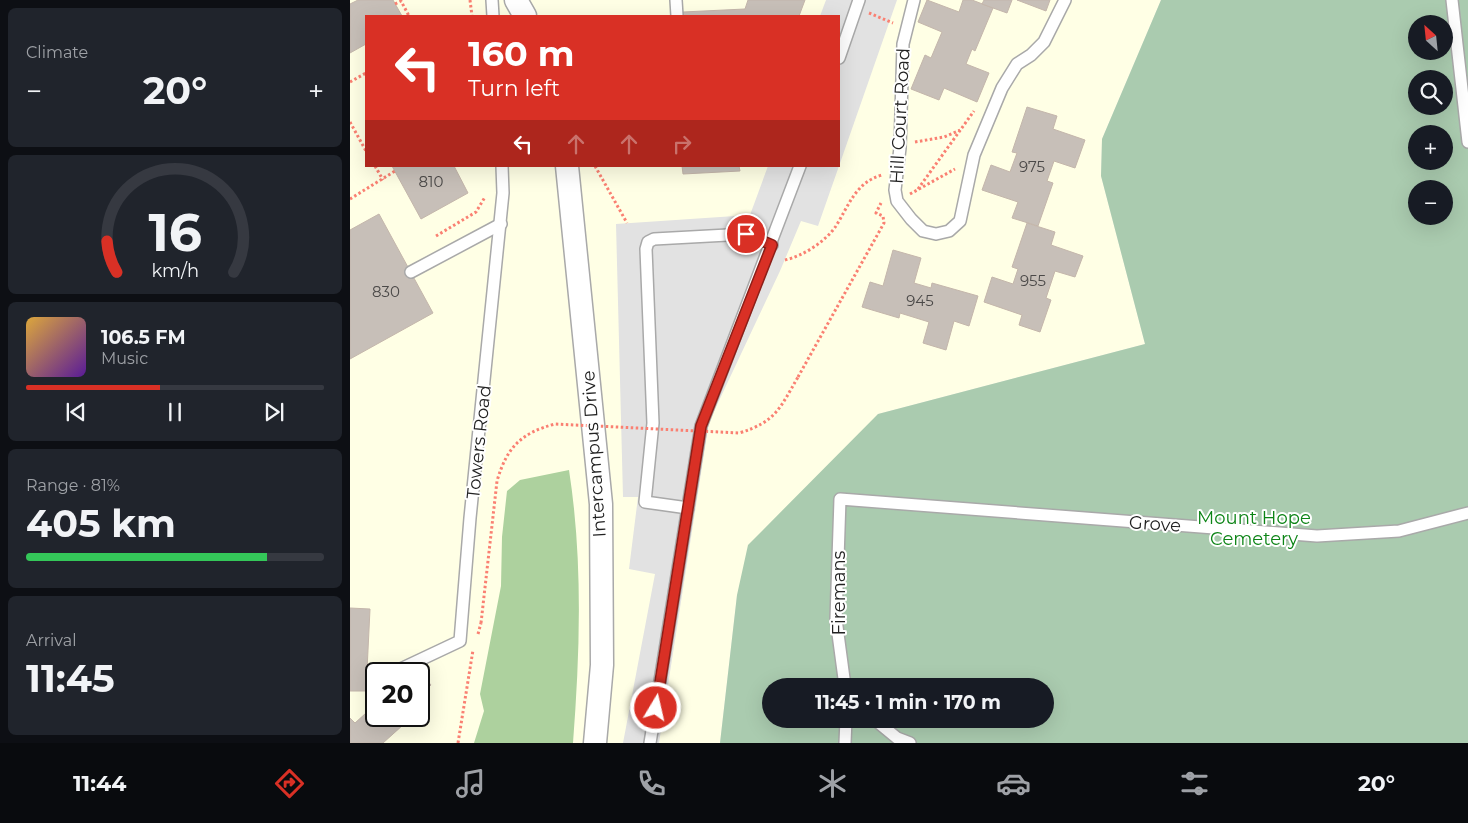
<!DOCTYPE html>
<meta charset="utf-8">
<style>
:root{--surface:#171b24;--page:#20242c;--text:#f1f3f6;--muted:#9ea1a6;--line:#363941;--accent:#d93025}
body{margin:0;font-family:Montserrat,sans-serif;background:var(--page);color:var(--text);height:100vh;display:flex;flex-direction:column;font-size:19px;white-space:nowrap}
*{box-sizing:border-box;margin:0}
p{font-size:16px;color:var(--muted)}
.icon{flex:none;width:28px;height:28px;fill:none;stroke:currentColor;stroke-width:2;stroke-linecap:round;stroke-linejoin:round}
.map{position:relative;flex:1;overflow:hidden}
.sheet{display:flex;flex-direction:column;gap:8px;padding:8px;background:#0d0f14;width:350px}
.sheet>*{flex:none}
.guide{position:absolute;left:15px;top:15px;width:475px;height:152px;border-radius:0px;box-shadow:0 5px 20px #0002;background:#d93025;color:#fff;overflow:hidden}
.needle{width:32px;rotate:333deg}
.tools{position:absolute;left:1058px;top:15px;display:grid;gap:10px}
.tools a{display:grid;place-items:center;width:45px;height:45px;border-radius:50%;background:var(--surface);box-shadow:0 5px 20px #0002;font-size:25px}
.speed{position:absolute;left:15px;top:662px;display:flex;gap:10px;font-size:25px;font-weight:700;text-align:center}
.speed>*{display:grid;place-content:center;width:65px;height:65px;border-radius:50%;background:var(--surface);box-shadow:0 5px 20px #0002;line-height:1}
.speed .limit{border:2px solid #111;border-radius:8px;background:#fff;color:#111}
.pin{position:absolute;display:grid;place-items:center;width:42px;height:42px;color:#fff;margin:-21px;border:2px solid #fff;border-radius:50%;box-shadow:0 1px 5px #0007}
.me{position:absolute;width:55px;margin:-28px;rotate:9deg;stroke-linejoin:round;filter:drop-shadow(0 0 4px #0008)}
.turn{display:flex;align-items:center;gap:18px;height:105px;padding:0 20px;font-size:22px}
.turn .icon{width:65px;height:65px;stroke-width:2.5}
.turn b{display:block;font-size:35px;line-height:42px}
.lanes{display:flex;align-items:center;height:48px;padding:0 20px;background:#0003;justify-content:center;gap:25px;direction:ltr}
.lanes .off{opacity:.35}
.big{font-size:38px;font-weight:700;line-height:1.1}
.sheet .widget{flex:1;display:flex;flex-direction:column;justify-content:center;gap:8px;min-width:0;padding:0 18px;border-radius:8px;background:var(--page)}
.sheet .dial{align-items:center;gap:0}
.dial svg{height:130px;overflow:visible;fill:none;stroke:var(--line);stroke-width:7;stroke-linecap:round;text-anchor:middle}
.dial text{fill:var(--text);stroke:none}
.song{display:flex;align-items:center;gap:15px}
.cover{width:60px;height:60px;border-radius:8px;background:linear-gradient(135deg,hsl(40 70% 55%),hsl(270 70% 35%))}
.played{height:5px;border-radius:2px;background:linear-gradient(90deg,var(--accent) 45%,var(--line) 45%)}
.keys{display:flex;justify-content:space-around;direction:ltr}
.heat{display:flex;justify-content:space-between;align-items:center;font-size:28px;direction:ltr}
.charge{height:8px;border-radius:4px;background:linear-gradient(90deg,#34c759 81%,var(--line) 0)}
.trip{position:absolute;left:412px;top:678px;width:292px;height:50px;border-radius:25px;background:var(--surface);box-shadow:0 5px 20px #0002;font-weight:700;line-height:50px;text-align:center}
.tab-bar{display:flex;height:80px;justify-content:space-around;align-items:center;background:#090b0e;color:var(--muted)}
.tab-bar .icon{width:35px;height:35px}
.tab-bar .active{color:var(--accent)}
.tab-bar b{font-size:22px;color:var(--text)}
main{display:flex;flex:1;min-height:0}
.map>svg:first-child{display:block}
</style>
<main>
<section class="sheet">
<div class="widget"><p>Climate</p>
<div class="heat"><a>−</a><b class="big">20°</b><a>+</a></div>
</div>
<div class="widget dial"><svg viewBox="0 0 100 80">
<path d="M14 69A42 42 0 1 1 86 69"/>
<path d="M14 69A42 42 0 0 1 8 50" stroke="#d93025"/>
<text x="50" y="56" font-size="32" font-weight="700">16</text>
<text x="50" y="72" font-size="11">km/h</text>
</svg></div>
<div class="widget">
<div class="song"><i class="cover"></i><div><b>106.5 FM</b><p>Music</p></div></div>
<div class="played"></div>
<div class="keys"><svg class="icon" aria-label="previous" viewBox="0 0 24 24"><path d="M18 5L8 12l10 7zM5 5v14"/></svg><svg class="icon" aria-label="pause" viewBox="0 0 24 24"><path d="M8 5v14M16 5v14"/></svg><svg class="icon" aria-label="next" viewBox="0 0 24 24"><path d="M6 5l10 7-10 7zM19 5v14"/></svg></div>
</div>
<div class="widget"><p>Range · 81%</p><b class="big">405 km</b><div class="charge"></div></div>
<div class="widget"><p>Arrival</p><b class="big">11:45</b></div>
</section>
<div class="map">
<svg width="1118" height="743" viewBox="0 0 1118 743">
<rect width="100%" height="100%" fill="#f2efe9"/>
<path fill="#ffffe5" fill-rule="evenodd" d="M0 0H811L752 139 751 176 795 344 528 414 387 595 370 743H0ZM16 16H489V166H16ZM26 674H69V716H26Z"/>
<path fill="#add19e" d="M219 470C233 560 230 652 223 743H124L134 711 130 694 151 586 152 537 157 491 170 480Z"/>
<path fill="#aacbaf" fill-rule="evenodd" d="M811 0H1118V743H370L387 595 398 545 528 414 795 344 751 176 752 139ZM1066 24H1094V51H1066ZM1066 79H1094V106H1066ZM1066 134H1094V161H1066ZM1066 189H1094V216H1066ZM421 686H696V719H421Z"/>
<g fill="#e2e2e2">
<path d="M476 0H547L489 166V16H470Z"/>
<path d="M418 166H489L468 226 451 221 430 271 359 422 309 743H273L305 574 279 569 288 497H273L266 224 400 215Z"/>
</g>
<g fill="#c7bfb8" stroke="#c4b6ab">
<path d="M8 0H43L52 16H16V44L0 53V4Z"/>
<path d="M398 0H455L449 16H333V12L395 9Z"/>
<path d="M577 0 609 12 613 0H622L643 8 625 51 622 49 616 64 639 73 627 102 594 88 589 100 561 89 575 55 581 58 592 32 568 22Z"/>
<path d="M634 0H662L657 13 632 4Z"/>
<path d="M667 0H700L696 11Z"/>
<path d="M677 107 707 116 703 129 735 140 725 168 704 161 697 181 703 183 688 226 662 218 668 202 632 190 641 165 660 172 667 153 662 152Z"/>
<path d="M42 166H104L118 193 71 219Z"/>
<path d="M332 166H389L390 171 333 174Z"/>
<path d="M29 214 83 313 0 359V230Z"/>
<path d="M677 223 705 232 701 245 733 256 725 277 705 271 696 298 701 300 690 332 669 325 672 315 634 302 642 277 663 284 668 269 662 267Z"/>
<path d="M543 250 571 258 564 283 581 288 582 283 628 296 619 326 604 321 596 350 573 343 579 322 550 313 549 318 512 307 520 282 533 286Z"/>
<path d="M0 608 20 609 16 691H0Z"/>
<path d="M75 678 81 685 73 693 78 699 69 707 71 709 69 712V683Z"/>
<path d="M26 704V716H63L33 743H0V718L5 723Z"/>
</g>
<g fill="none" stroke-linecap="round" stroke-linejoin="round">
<g stroke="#a9a9a9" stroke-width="14">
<g id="lane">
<path d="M142 0 143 16"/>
<path d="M326 0 327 16"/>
<path d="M564 0 553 44 550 148 545 190 547 201 561 219 573 231 586 234 599 231 610 221 624 155 652 88 667 64 681 55 694 42 715 0"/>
<path d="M1102 0 1118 142"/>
<path d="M489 58 509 0"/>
<path d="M61 272 151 224"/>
<path d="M338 508 295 502 303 423 296 249 298 242 304 239 396 234 422 245"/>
<path d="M40 674 110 641 120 518 153 193 152 166"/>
<path d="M495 686 486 619 490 499 967 536 1049 531 1118 513"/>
<path d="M524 719 547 738 560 743"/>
<path d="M300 743 351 426 450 166"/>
<path d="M495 743 496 719"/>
</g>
</g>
<g stroke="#a9a9a9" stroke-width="25">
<g id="street">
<path d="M166 0 175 16"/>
<path d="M217 166 251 504 252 665 245 743"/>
</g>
</g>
<g stroke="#fa8072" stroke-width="3" stroke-dasharray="2.5 2.5" stroke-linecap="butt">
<path d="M120 0 122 16"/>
<path d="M45 4 51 1 59 16"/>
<path d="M519 13 543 23"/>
<path d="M0 82 16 73"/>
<path d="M0 122 16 151"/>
<path d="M565 142 594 137 610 130"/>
<path d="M25 166 33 180"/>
<path d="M245 166 277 223"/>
<path d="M568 189 624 111"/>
<path d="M560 194 605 169"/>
<path d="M0 199 45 171"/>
<path d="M86 236 126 212 135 197"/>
<path d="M435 260C453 256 475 242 486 226 499 205 506 182 532 175"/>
<path d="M448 377 534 223 533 216 526 213 531 203"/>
<path d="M128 634 131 623"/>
<path d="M108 743 123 650"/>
</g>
<use href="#lane" stroke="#fff" stroke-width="11"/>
<use href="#street" stroke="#fff" stroke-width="22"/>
<path stroke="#fa8072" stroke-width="3" stroke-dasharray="2.5 2.5" stroke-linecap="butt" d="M131 623 147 481C157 447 171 433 205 424L389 433C426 422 430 408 448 377"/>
</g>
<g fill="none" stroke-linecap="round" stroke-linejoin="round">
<g stroke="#8d1f18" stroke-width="12">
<path id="route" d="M306 708 351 426 422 245 396 234"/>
</g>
<use href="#route" stroke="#d93025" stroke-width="9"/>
</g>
<g text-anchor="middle" stroke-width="4" stroke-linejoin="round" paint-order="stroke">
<g font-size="15" fill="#4b4948">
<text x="682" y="172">975</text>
<text x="81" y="187">810</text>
<text x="683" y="286">955</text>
<text x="36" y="297">830</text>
<text x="570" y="306">945</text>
</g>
<g font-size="18" fill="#222" stroke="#fff">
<text transform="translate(550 116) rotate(-87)" y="6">Hill Court Road</text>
<text transform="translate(129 442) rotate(-84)" y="6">Towers Road</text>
<text transform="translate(244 454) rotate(-94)" y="6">Intercampus Drive</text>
<text transform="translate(805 524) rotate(4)" y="6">Grove</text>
<text transform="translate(489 593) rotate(-90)" y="6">Firemans</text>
</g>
<g font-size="18" fill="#0c8416" stroke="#fff">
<text x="904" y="524">Mount Hope<tspan x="904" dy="21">Cemetery</tspan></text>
</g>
</g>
</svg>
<div class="tools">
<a><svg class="needle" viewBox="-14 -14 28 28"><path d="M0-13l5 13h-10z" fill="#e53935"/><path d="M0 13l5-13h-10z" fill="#9ea1a6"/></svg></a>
<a><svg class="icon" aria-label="search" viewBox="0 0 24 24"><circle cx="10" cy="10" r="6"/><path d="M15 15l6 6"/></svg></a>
<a>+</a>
<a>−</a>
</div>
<div class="speed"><div class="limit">20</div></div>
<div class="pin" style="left:396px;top:234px;background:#d93025"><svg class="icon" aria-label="arrive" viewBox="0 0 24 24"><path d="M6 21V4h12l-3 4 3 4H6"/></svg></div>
<svg class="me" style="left:306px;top:708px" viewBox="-20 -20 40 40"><circle r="17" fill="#d93025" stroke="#fff" stroke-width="3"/><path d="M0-11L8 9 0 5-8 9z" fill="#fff"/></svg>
<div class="trip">11:45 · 1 min · 170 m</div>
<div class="guide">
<div class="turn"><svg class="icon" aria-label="left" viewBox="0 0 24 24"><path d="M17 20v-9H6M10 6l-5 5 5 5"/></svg><div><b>160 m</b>Turn left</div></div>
<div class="lanes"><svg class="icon" aria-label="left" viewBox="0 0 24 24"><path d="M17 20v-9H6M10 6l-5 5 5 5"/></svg><svg class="icon off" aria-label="ahead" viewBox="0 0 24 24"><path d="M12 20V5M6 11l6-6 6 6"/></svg><svg class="icon off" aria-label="ahead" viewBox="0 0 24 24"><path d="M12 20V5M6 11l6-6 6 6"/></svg><svg class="icon off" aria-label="right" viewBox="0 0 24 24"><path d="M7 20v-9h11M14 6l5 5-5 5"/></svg></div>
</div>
</div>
</main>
<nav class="tab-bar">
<b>11:44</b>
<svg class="icon active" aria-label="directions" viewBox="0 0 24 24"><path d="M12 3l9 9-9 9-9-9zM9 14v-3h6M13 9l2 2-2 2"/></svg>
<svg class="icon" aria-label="music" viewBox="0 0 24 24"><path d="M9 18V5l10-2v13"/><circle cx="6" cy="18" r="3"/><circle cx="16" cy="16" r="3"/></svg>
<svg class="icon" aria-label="phone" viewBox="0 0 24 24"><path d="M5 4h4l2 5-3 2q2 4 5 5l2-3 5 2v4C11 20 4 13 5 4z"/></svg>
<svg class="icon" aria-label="climate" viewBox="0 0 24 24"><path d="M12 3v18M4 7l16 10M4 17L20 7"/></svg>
<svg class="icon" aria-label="car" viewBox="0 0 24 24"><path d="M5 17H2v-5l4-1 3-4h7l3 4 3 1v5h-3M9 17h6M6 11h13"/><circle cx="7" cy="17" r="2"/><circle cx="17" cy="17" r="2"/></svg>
<svg class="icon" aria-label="filters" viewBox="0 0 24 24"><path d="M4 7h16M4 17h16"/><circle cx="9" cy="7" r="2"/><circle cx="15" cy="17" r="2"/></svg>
<b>20°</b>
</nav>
